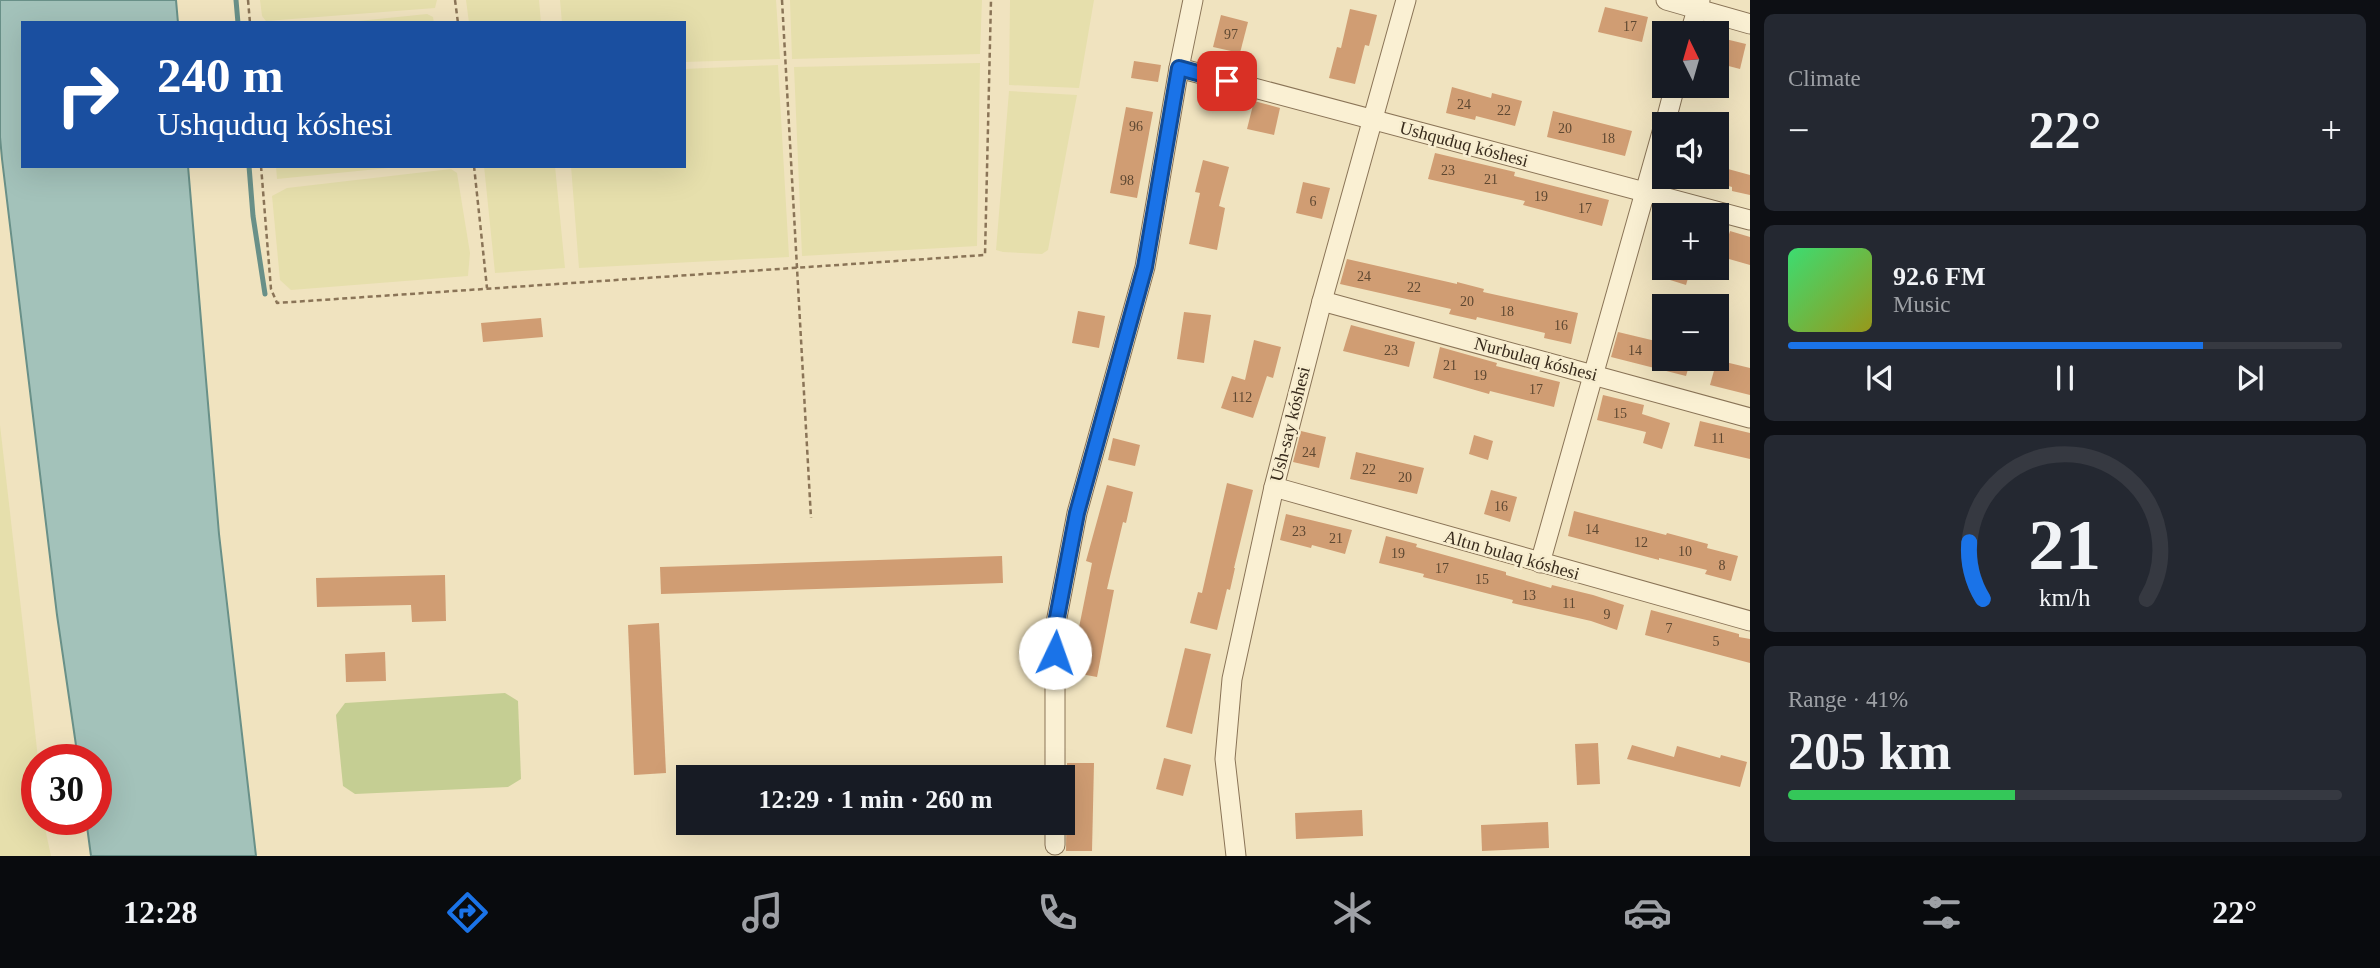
<!DOCTYPE html>
<meta charset="utf-8">
<style>
:root{--surface:#171b24;--page:#242831;--text:#f1f3f6;--muted:#9ea1a6;--line:#363941;--accent:#1a73e8}
body{margin:0;font-family:Georgia,serif;background:var(--page);color:var(--text);height:100vh;display:flex;flex-direction:column;font-size:26px;white-space:nowrap}
*{box-sizing:border-box;margin:0}
p{font-size:23px;color:var(--muted)}
.icon{flex:none;width:38px;height:38px;fill:none;stroke:currentColor;stroke-width:2;stroke-linecap:round;stroke-linejoin:round}
.map{position:relative;flex:1;overflow:hidden}
.panel{display:flex;flex-direction:column;gap:14px;padding:14px;background:#0d0f14;width:630px}
.panel>*{flex:none}
.guide{position:absolute;left:21px;top:21px;width:665px;height:147px;border-radius:0px;box-shadow:0 7px 28px #0002;background:#1a4fa0;color:#fff;overflow:hidden}
.needle{width:46px;rotate:355deg}
.buttons{position:absolute;left:1652px;top:21px;display:grid;gap:14px}
.buttons a{display:grid;place-items:center;width:77px;height:77px;border-radius:0px;background:var(--surface);box-shadow:0 7px 28px #0002;font-size:35px}
.speed{position:absolute;left:21px;top:744px;display:flex;gap:14px;font-size:35px;font-weight:700;text-align:center}
.speed>*{display:grid;place-content:center;width:91px;height:91px;border-radius:50%;background:var(--surface);box-shadow:0 7px 28px #0002;line-height:1}
.speed .limit{border:10px solid #d22;background:#fff;color:#111}
.pin{position:absolute;display:grid;place-items:center;width:60px;height:60px;color:#fff;margin:-30px;border-radius:14px;box-shadow:0 4px 10px #0006}
.me{position:absolute;width:77px;margin:-38px;rotate:3deg;stroke-linejoin:round;filter:drop-shadow(0 0 5px #0008)}
.turn{display:flex;align-items:center;gap:24px;height:147px;padding:0 21px;font-size:32px}
.turn .icon{width:91px;height:91px;stroke-width:2.5}
.turn b{display:block;font-size:49px;line-height:60px}
.big{font-size:52px;font-weight:700;line-height:1.1}
.panel .tile{flex:1;display:flex;flex-direction:column;justify-content:center;gap:10px;min-width:0;padding:0 24px;border-radius:10px;background:var(--page)}
.panel .dial{align-items:center;gap:0}
.dial svg{height:182px;overflow:visible;fill:none;stroke:var(--line);stroke-width:7;stroke-linecap:round;text-anchor:middle}
.dial text{fill:var(--text);stroke:none}
.song{display:flex;align-items:center;gap:21px}
.cover{width:84px;height:84px;border-radius:10px;background:linear-gradient(135deg,hsl(140 70% 55%),hsl(60 70% 35%))}
.played{height:7px;border-radius:4px;background:linear-gradient(90deg,var(--accent) 75%,var(--line) 75%)}
.keys{display:flex;justify-content:space-around;direction:ltr}
.heat{display:flex;justify-content:space-between;align-items:center;font-size:38px;direction:ltr}
.charge{height:10px;border-radius:5px;background:linear-gradient(90deg,#34c759 41%,var(--line) 0)}
.trip{position:absolute;left:676px;top:765px;width:399px;height:70px;border-radius:0px;background:var(--surface);box-shadow:0 7px 28px #0002;font-weight:700;line-height:70px;text-align:center}
.tabs{display:flex;height:112px;justify-content:space-around;align-items:center;background:#090b0e;color:var(--muted)}
.tabs .icon{width:49px;height:49px}
.tabs .selected{color:var(--accent)}
.tabs b{font-size:32px;color:var(--text)}
main{display:flex;flex:1;min-height:0}
.map>svg:first-child{display:block}
</style>
<main>
<div class="map">
<svg width="1750" height="856" viewBox="0 0 1750 856">
<rect width="100%" height="100%" fill="#f0e3bf"/>
<g fill="#e6dfac">
<path d="M260 0H437L435 8 266 21 262 16Z"/>
<path d="M466 0H539L541 23H469Z"/>
<path d="M560 0H776L780 59 684 62V23H562Z"/>
<path d="M790 0H982L980 54 792 59Z"/>
<path d="M1010 0H1094L1079 88 1009 85Z"/>
<path d="M427 14 433 17 434 23H339Z"/>
<path d="M980 63 977 246 802 256 794 67Z"/>
<path d="M778 65 789 257 579 268 571 166H684V69Z"/>
<path d="M1009 91 1077 95 1048 250 1042 254 1003 252 996 250Z"/>
<path d="M276 166H408L277 179Z"/>
<path d="M484 166H555L565 268 495 273Z"/>
<path d="M451 169 457 173 470 253 468 276 291 290 280 280 272 196 287 188Z"/>
<path d="M0 425 35 731 38 759 37 819H43L51 856H0Z"/>
</g>
<path fill="#c5ce93" d="M505 693 518 701 521 779 508 787 355 794 343 786 336 715 345 703Z"/>
<path fill="#a3c2ba" stroke="#699088" stroke-width="2" d="M0 0H176L178 23H23V166H188L219 534 256 856H91L86 819H96V760L78 759 57 615 2 159 0 137Z"/>
<g fill="none" stroke-linecap="round" stroke-linejoin="round">
<g stroke="#699088" stroke-width="5">
<path d="M236 0 238 23"/>
<path d="M249 166 253 216 265 294"/>
</g>
</g>
<g fill="#d09d73">
<path d="M1605 7 1648 17 1642 42 1598 32Z"/>
<path d="M1350 9 1377 15 1369 46 1365 45 1355 84 1329 78 1337 47 1341 48Z"/>
<path d="M1221 15 1248 22 1240 53 1213 47Z"/>
<path d="M1717 37 1746 44 1740 69 1717 63Z"/>
<path d="M1134 61 1161 65 1158 82 1131 78Z"/>
<path d="M1452 87 1491 98 1492 93 1522 101 1515 126 1476 116 1475 120 1446 113Z"/>
<path d="M1254 101 1280 108 1274 135 1247 129Z"/>
<path d="M1126 107 1153 112 1137 198 1110 193Z"/>
<path d="M1553 111 1632 131 1625 156 1547 137Z"/>
<path d="M1435 153 1515 172 1514 176 1609 200 1602 226 1523 205 1525 201 1428 179Z"/>
<path d="M1203 160 1229 167 1219 206 1225 208 1217 250 1189 244 1200 193 1195 192Z"/>
<path d="M1717 166 1750 175V195L1732 191V187L1717 183Z"/>
<path d="M1303 182 1330 188 1322 219 1296 213Z"/>
<path d="M1730 231 1750 237V265L1722 257Z"/>
<path d="M1347 259 1457 284V282L1484 289 1483 292 1578 313 1571 344 1544 338 1545 333 1477 317 1476 320 1449 314 1451 309 1340 284Z"/>
<path d="M1671 268H1691L1686 285 1667 279Z"/>
<path d="M1078 311 1105 316 1099 348 1072 343Z"/>
<path d="M1184 312 1211 315 1204 363 1177 359Z"/>
<path d="M541 318 543 337 483 342 481 323Z"/>
<path d="M1351 325 1415 342 1409 367 1343 351Z"/>
<path d="M1618 332 1664 343V359H1691L1686 376 1611 357Z"/>
<path d="M1254 340 1281 347 1273 378 1267 376 1253 418 1221 408 1232 376 1245 380Z"/>
<path d="M1440 347 1497 363 1496 366 1560 382 1554 407 1490 391 1489 394 1433 378Z"/>
<path d="M1717 360 1750 368V395L1710 385Z"/>
<path d="M1603 395 1644 405 1642 414 1670 423 1662 449 1643 443 1646 432 1597 420Z"/>
<path d="M1700 421 1750 433V459L1694 446Z"/>
<path d="M1301 431 1326 437 1319 468 1293 462Z"/>
<path d="M1474 435 1493 441 1488 460 1469 454Z"/>
<path d="M1113 438 1140 445 1135 466 1108 460Z"/>
<path d="M1356 452 1424 468 1417 494 1350 479Z"/>
<path d="M1227 483 1253 490 1234 568H1235L1230 590 1227 589 1217 630 1190 623 1198 592 1202 593Z"/>
<path d="M1107 485 1133 492 1126 523 1123 522 1107 589 1114 590 1097 677 1070 672 1092 563 1086 561Z"/>
<path d="M1491 490 1517 497 1510 522 1484 514Z"/>
<path d="M1574 511 1666 535 1667 533 1708 544 1707 548 1738 556 1731 581 1705 574 1707 570 1659 558V560L1568 536Z"/>
<path d="M1286 514 1352 530 1345 554 1312 545 1311 548 1280 540Z"/>
<path d="M1386 536 1417 544 1416 547 1506 572V575L1551 588 1552 585 1593 595 1624 605 1617 630 1591 621 1512 603 1513 600 1423 577 1424 574 1379 563Z"/>
<path d="M1002 556 1003 583 661 594 660 567Z"/>
<path d="M445 575 446 621 412 622 411 605 317 607 316 578Z"/>
<path d="M1651 610 1739 634V637L1750 639V663L1645 635Z"/>
<path d="M659 623 666 773 634 775 628 625Z"/>
<path d="M1185 648 1211 654 1192 734 1166 727Z"/>
<path d="M385 652 386 681 346 682 345 654Z"/>
<path d="M1598 743 1600 784 1577 785 1575 744Z"/>
<path d="M1632 745 1674 757 1677 746 1720 758 1721 755 1747 762 1740 787 1627 759Z"/>
<path d="M1164 758 1191 765 1183 796 1156 789Z"/>
<path d="M1067 763H1094L1092 851H1066Z"/>
<path d="M1362 810 1363 836 1296 839 1295 813Z"/>
<path d="M1548 822 1549 848 1482 851 1481 825Z"/>
</g>
<g fill="none" stroke-linecap="round" stroke-linejoin="round">
<g stroke="#8a7457" stroke-width="21">
<g id="minor">
<path d="M1666 0 1750 24"/>
<path d="M1690 33 1700 0"/>
<path d="M1179 68 1750 220"/>
<path d="M1665 124 1675 86"/>
<path d="M1322 301 1750 418"/>
<path d="M1274 487 1750 621"/>
<path d="M1540 563 1664 125"/>
<path d="M1055 777V628L1077 513 1145 267 1179 68 1193 0"/>
<path d="M1055 845V822"/>
<path d="M1236 856 1225 759 1232 679 1274 487 1322 301 1406 0"/>
</g>
</g>
<g stroke="#8a7457" stroke-width="2.5" stroke-dasharray="5 3.5" stroke-linecap="butt">
<path d="M248 0 250 23"/>
<path d="M455 0 458 23"/>
<path d="M782 0 811 518"/>
<path d="M261 166 271 289 277 303 985 255 991 0"/>
<path d="M474 166 487 288"/>
</g>
<use href="#minor" stroke="#faf0d3" stroke-width="19"/>
</g>
<g fill="none" stroke-linecap="round" stroke-linejoin="round">
<g stroke="#114b97" stroke-width="18">
<path id="route" d="M1055 653V628L1077 513 1145 267 1179 68 1227 81"/>
</g>
<use href="#route" stroke="#1a73e8" stroke-width="12"/>
</g>
<g text-anchor="middle" stroke-width="5" stroke-linejoin="round" paint-order="stroke">
<g font-size="14" fill="#5e4832">
<text x="1630" y="31">17</text>
<text x="1231" y="39">97</text>
<text x="1464" y="109">24</text>
<text x="1504" y="115">22</text>
<text x="1136" y="131">96</text>
<text x="1565" y="133">20</text>
<text x="1608" y="143">18</text>
<text x="1448" y="175">23</text>
<text x="1491" y="184">21</text>
<text x="1127" y="185">98</text>
<text x="1541" y="201">19</text>
<text x="1313" y="206">6</text>
<text x="1585" y="213">17</text>
<text x="1364" y="281">24</text>
<text x="1414" y="292">22</text>
<text x="1467" y="306">20</text>
<text x="1507" y="316">18</text>
<text x="1561" y="330">16</text>
<text x="1391" y="355">23</text>
<text x="1635" y="355">14</text>
<text x="1450" y="370">21</text>
<text x="1480" y="380">19</text>
<text x="1536" y="394">17</text>
<text x="1242" y="402">112</text>
<text x="1620" y="418">15</text>
<text x="1718" y="443">11</text>
<text x="1309" y="457">24</text>
<text x="1369" y="474">22</text>
<text x="1405" y="482">20</text>
<text x="1501" y="511">16</text>
<text x="1592" y="534">14</text>
<text x="1299" y="536">23</text>
<text x="1336" y="543">21</text>
<text x="1641" y="547">12</text>
<text x="1685" y="556">10</text>
<text x="1398" y="558">19</text>
<text x="1722" y="570">8</text>
<text x="1442" y="573">17</text>
<text x="1482" y="584">15</text>
<text x="1529" y="600">13</text>
<text x="1569" y="608">11</text>
<text x="1607" y="619">9</text>
<text x="1669" y="633">7</text>
<text x="1716" y="646">5</text>
</g>
<g font-size="18" fill="#382b1c" stroke="#f7edcf">
<text transform="translate(1464 144) rotate(15)" y="6">Ushquduq kóshesi</text>
<text transform="translate(1536 359) rotate(15)" y="6">Nurbulaq kóshesi</text>
<text transform="translate(1290 424) rotate(-76)" y="6">Ush-say kóshesi</text>
<text transform="translate(1512 555) rotate(16)" y="6">Altın bulaq kóshesi</text>
</g>
</g>
</svg>
<div class="buttons">
<a><svg class="needle" viewBox="-14 -14 28 28"><path d="M0-13l5 13h-10z" fill="#e53935"/><path d="M0 13l5-13h-10z" fill="#9ea1a6"/></svg></a>
<a><svg class="icon" aria-label="sound" viewBox="0 0 24 24"><path d="M4 9h4l5-4v14l-5-4H4zM17 9q2 3 0 6"/></svg></a>
<a>+</a>
<a>−</a>
</div>
<div class="speed"><div class="limit">30</div></div>
<div class="pin" style="left:1227px;top:81px;background:#d93025"><svg class="icon" aria-label="arrive" viewBox="0 0 24 24"><path d="M6 21V4h12l-3 4 3 4H6"/></svg></div>
<svg class="me" style="left:1055px;top:653px" viewBox="-20 -20 40 40"><circle r="19" fill="#fff"/><path d="M0-13L10 11 0 6-10 11z" fill="#1a73e8"/></svg>
<div class="trip">12:29 · 1 min · 260 m</div>
<div class="guide">
<div class="turn"><svg class="icon" aria-label="right" viewBox="0 0 24 24"><path d="M7 20v-9h11M14 6l5 5-5 5"/></svg><div><b>240 m</b>Ushquduq kóshesi</div></div>
</div>
</div>
<section class="panel">
<div class="tile"><p>Climate</p>
<div class="heat"><a>−</a><b class="big">22°</b><a>+</a></div>
</div>
<div class="tile">
<div class="song"><i class="cover"></i><div><b>92.6 FM</b><p>Music</p></div></div>
<div class="played"></div>
<div class="keys"><svg class="icon" aria-label="previous" viewBox="0 0 24 24"><path d="M18 5L8 12l10 7zM5 5v14"/></svg><svg class="icon" aria-label="pause" viewBox="0 0 24 24"><path d="M8 5v14M16 5v14"/></svg><svg class="icon" aria-label="next" viewBox="0 0 24 24"><path d="M6 5l10 7-10 7zM19 5v14"/></svg></div>
</div>
<div class="tile dial"><svg viewBox="0 0 100 80">
<path d="M14 69A42 42 0 1 1 86 69"/>
<path d="M14 69A42 42 0 0 1 8 44" stroke="#1a73e8"/>
<text x="50" y="56" font-size="32" font-weight="700">21</text>
<text x="50" y="72" font-size="11">km/h</text>
</svg></div>
<div class="tile"><p>Range · 41%</p><b class="big">205 km</b><div class="charge"></div></div>
</section>
</main>
<nav class="tabs">
<b>12:28</b>
<svg class="icon selected" aria-label="directions" viewBox="0 0 24 24"><path d="M12 3l9 9-9 9-9-9zM9 14v-3h6M13 9l2 2-2 2"/></svg>
<svg class="icon" aria-label="music" viewBox="0 0 24 24"><path d="M9 18V5l10-2v13"/><circle cx="6" cy="18" r="3"/><circle cx="16" cy="16" r="3"/></svg>
<svg class="icon" aria-label="phone" viewBox="0 0 24 24"><path d="M5 4h4l2 5-3 2q2 4 5 5l2-3 5 2v4C11 20 4 13 5 4z"/></svg>
<svg class="icon" aria-label="climate" viewBox="0 0 24 24"><path d="M12 3v18M4 7l16 10M4 17L20 7"/></svg>
<svg class="icon" aria-label="car" viewBox="0 0 24 24"><path d="M5 17H2v-5l4-1 3-4h7l3 4 3 1v5h-3M9 17h6M6 11h13"/><circle cx="7" cy="17" r="2"/><circle cx="17" cy="17" r="2"/></svg>
<svg class="icon" aria-label="filters" viewBox="0 0 24 24"><path d="M4 7h16M4 17h16"/><circle cx="9" cy="7" r="2"/><circle cx="15" cy="17" r="2"/></svg>
<b>22°</b>
</nav>
